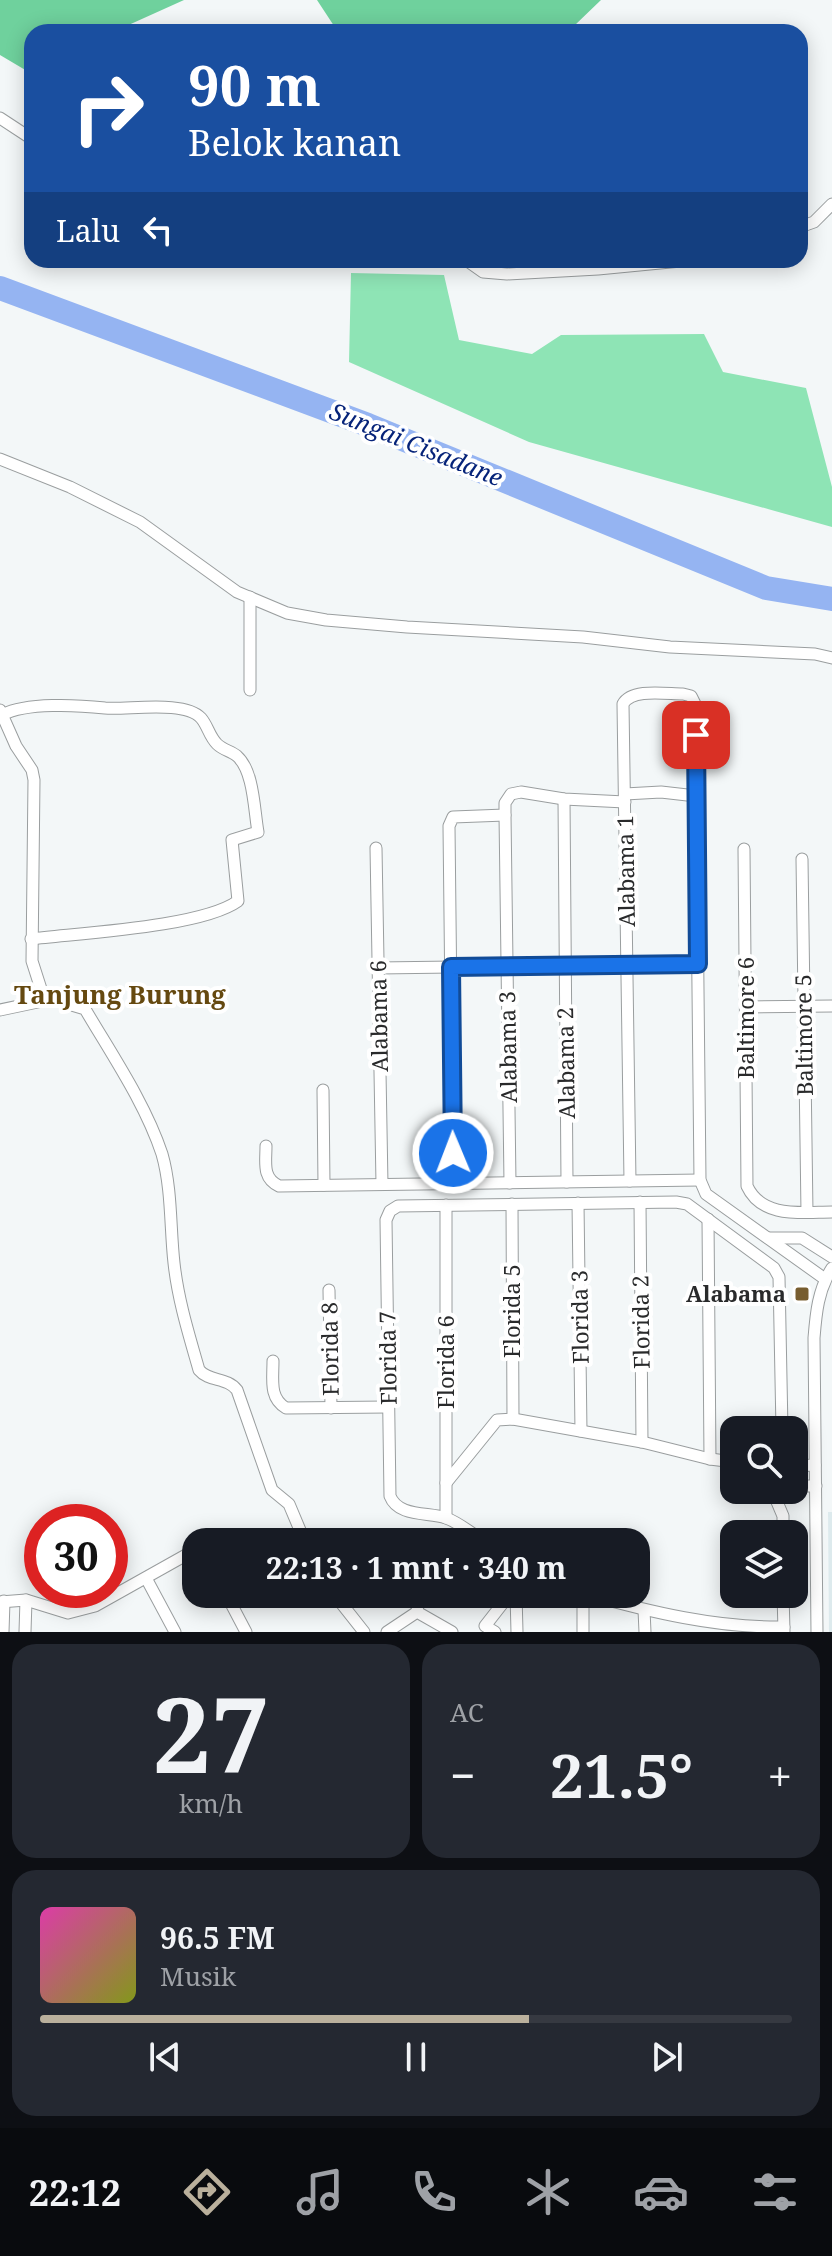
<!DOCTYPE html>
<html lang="id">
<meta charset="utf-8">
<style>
:root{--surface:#171b24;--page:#242831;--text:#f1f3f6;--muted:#9ea1a6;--line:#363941;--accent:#bab09c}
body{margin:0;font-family:"Noto Serif",serif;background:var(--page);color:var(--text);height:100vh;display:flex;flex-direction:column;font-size:30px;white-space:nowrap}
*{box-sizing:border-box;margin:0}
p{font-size:26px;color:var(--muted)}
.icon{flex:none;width:44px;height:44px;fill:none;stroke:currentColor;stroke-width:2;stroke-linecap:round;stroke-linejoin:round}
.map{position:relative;height:1632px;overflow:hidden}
.panel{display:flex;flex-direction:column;gap:12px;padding:12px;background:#0d0f14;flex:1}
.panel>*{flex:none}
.guide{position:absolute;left:24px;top:24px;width:784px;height:244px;border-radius:24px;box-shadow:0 4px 20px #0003;background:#1a4fa0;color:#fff;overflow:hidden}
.tools{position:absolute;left:720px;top:1416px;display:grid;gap:16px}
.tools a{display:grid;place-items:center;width:88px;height:88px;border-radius:16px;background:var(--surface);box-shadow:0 4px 20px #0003;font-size:40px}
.speed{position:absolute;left:24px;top:1504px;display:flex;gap:16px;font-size:40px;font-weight:700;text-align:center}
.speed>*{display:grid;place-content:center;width:104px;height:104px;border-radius:50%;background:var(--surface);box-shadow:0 4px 20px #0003;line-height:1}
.speed .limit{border:12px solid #d22;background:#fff;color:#111}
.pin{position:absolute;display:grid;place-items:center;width:68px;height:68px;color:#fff;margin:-34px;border-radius:16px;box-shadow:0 4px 12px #0006}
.me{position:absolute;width:88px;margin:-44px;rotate:359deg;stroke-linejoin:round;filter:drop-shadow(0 0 6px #0008)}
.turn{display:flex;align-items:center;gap:28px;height:168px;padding:0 32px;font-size:36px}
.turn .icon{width:104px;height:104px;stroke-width:2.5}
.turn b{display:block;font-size:56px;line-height:68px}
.then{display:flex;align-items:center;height:76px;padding:0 32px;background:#0003;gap:16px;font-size:30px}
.big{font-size:60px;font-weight:700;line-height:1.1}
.panel .tile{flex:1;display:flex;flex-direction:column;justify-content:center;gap:12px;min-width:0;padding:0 28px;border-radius:24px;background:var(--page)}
.panel .dial{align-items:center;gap:0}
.dial b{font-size:104px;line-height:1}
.song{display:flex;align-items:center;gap:24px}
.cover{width:96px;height:96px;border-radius:12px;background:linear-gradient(135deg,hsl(320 70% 55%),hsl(70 70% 35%))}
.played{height:8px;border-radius:4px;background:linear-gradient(90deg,var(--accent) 65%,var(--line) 65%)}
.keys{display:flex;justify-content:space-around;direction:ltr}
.heat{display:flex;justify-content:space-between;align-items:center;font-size:44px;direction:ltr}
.panel .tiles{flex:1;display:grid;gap:12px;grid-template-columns:1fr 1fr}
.tile:last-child{grid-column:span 2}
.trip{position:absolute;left:182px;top:1528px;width:468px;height:80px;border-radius:24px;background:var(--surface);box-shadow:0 4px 20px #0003;font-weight:700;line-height:80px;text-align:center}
.tab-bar{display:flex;height:128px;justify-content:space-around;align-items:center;background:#090b0e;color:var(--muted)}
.tab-bar .icon{width:56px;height:56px}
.tab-bar .selected{color:var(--accent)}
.tab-bar b{font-size:36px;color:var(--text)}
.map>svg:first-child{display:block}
</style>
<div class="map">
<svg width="832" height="1632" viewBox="0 0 832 1632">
<rect width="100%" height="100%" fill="#f3f7f8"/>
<path fill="#ddeaed" d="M828 1512H832V1632H829Z"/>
<path fill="#8ee4b5" d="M351 273 444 275 459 340 532 354 561 335 704 334 723 372 806 388 832 487V527L529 442 349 362Z"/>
<g fill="#6fd19d">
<path d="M0 0H184L113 32H32V68L27 71 0 55Z"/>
<path d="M317 0H601L575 25 593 32H338Z"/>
<path d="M490 260H579L496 269Z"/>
</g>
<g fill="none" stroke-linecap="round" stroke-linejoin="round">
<path stroke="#95b4f2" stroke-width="24" d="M0 288 368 425 766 588 832 599"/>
<g stroke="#9a9e9f" stroke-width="13">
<g id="street">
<path d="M0 118 32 139"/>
<path d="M800 227 814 222 832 204"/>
<path d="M466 260 483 272 507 274 598 269 691 260"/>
<path d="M0 459 70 487 140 522 237 592 287 613 326 620 407 627 583 637 670 647 815 654 832 658"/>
<path d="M250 690V597"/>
<path d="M0 710 16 746 32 770 34 780 32 961 41 989 48 998 85 1009C112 1055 145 1103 162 1154 172 1189 170 1228 174 1263 178 1300 189 1335 199 1370 209 1382 227 1377 237 1390L272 1490 289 1504 305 1542"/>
<path d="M2 715C26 702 78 705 105 708 128 710 185 700 201 718 208 726 209 736 217 744 223 750 231 751 237 756 254 771 254 810 258 832L232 840 238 901C202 927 80 933 31 939"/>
<path d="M625 794 661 792 696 796"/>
<path d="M564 799 567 1182"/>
<path d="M505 815 510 1183"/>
<path d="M376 848 382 1184"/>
<path d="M744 849 747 1186C762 1219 803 1212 832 1212"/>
<path d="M802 859 807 1212"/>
<path d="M378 968 698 964"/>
<path d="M746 1007 832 1006"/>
<path d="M0 1010 52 999"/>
<path d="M323 1090 324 1185"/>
<path d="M266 1146C266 1163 262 1178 279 1186L700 1180"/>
<path d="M630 1181 623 704C632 688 666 694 683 694L691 696 695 704 700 1180 706 1194 825 1279"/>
<path d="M453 1183 449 826 453 817 505 815V803L511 794 521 792 564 799 625 802"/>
<path d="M640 1202 642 1442"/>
<path d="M578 1203 581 1431"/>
<path d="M512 1204 513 1419"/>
<path d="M446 1205V1518"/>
<path d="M708 1219 710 1459"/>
<path d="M768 1238H802L832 1257"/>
<path d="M329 1290 331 1408"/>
<path d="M273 1361C273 1380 269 1398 286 1408L388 1407"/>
<path d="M794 1466 815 1465"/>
<path d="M446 1483 497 1420 513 1419 642 1442 710 1459 734 1462"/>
<path d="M794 1486H816"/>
<path d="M772 1490 783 1516V1534"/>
<path d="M485 1542C472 1534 460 1523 446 1518 428 1512 398 1517 390 1496L386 1220 390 1211 398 1206 676 1202 687 1204 774 1268 779 1277 782 1430"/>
<path d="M146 1578 175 1632"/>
<path d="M226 1594 246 1632"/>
<path d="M334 1594 364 1632"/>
<path d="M516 1594 517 1632"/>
<path d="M583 1594V1632"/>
<path d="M586 1594C650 1612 717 1628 784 1627"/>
<path d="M783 1594 784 1631"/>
<path d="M0 1602 26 1600 68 1613 95 1606 186 1555H196"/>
<path d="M644 1610 645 1632"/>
<path d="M417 1612 419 1594"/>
<path d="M3 1632 4 1601"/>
<path d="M25 1632 26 1600"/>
<path d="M387 1632 417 1612 452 1632"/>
<path d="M495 1632 485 1626 510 1594"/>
<path d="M817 1632 814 1338C816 1313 818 1290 832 1268"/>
</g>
</g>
<use href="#street" stroke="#fff" stroke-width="11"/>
</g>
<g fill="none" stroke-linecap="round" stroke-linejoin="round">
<g stroke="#114b97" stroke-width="20">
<path id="route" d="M453 1153 451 967 698 964 696 735"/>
</g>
<use href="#route" stroke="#1a73e8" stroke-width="14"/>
</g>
<rect fill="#775d2f" stroke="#fff" stroke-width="3" x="794" y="1286" width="16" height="16" rx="4"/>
<g text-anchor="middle" stroke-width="8" stroke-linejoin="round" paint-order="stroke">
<g font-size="22" fill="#292a2b" stroke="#fff">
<text transform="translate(626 871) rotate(-91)" y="8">Alabama 1</text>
<text transform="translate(379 1016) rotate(-91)" y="8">Alabama 6</text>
<text transform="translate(746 1018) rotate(-90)" y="8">Baltimore 6</text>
<text transform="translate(804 1035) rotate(-91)" y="8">Baltimore 5</text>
<text transform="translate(508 1047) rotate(-91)" y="8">Alabama 3</text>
<text transform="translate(566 1063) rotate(-91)" y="8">Alabama 2</text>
<text transform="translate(512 1311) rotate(-90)" y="8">Florida 5</text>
<text transform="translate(580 1317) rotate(-91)" y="8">Florida 3</text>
<text transform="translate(641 1322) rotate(-91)" y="8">Florida 2</text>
<text transform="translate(330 1349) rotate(-91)" y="8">Florida 8</text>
<text transform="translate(388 1358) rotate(-91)" y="8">Florida 7</text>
<text transform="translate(446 1362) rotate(-90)" y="8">Florida 6</text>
</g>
<g font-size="22" font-weight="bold" fill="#292a2b" stroke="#fff" text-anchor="end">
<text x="786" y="1302">Alabama</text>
</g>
<g font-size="24" font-style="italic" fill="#062379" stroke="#fff">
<text transform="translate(416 445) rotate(22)" y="8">Sungai Cisadane</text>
</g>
<g font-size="26" font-weight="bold" fill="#654910" stroke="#fff">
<text x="120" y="1004">Tanjung Burung</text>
</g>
</g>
</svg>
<div class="tools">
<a><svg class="icon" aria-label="search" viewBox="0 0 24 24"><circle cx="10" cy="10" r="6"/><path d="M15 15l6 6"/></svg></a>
<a><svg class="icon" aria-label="layers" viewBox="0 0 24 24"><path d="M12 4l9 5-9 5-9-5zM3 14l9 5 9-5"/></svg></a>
</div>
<div class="speed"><div class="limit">30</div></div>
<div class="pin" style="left:696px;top:735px;background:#d93025"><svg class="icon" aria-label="arrive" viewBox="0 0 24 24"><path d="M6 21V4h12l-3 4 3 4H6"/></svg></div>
<svg class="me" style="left:453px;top:1153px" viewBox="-20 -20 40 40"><circle r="17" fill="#1a73e8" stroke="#fff" stroke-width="3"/><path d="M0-11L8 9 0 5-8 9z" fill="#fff"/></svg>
<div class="trip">22:13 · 1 mnt · 340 m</div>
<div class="guide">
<div class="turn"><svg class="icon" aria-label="right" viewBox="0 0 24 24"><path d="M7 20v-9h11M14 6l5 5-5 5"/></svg><div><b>90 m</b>Belok kanan</div></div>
<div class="then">Lalu<svg class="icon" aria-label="left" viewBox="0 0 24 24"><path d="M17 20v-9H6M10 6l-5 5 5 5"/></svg></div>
</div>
</div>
<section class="panel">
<div class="tiles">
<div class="tile dial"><b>27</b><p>km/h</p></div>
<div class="tile"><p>AC</p>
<div class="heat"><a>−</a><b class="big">21.5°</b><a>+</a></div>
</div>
<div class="tile">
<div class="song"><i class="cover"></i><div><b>96.5 FM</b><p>Musik</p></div></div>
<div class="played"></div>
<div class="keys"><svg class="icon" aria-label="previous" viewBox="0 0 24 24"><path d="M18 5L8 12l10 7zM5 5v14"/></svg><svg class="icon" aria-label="pause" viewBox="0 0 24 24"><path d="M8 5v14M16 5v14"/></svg><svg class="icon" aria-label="next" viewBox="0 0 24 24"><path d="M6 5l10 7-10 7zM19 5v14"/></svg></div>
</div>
</div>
</section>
<nav class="tab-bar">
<b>22:12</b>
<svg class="icon selected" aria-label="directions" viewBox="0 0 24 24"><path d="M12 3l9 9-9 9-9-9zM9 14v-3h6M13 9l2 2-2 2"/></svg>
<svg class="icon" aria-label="music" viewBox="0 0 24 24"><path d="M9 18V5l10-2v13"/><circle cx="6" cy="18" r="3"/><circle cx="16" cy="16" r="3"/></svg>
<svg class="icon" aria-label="phone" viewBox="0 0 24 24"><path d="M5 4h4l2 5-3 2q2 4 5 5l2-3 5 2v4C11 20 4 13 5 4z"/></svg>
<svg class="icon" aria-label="climate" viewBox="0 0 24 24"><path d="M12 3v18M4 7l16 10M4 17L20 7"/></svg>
<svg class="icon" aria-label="car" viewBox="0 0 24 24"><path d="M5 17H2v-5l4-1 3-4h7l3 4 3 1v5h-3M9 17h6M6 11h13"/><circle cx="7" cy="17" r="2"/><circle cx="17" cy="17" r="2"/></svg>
<svg class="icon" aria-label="filters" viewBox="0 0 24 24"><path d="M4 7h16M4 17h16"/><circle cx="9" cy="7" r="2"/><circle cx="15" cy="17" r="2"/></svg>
</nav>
